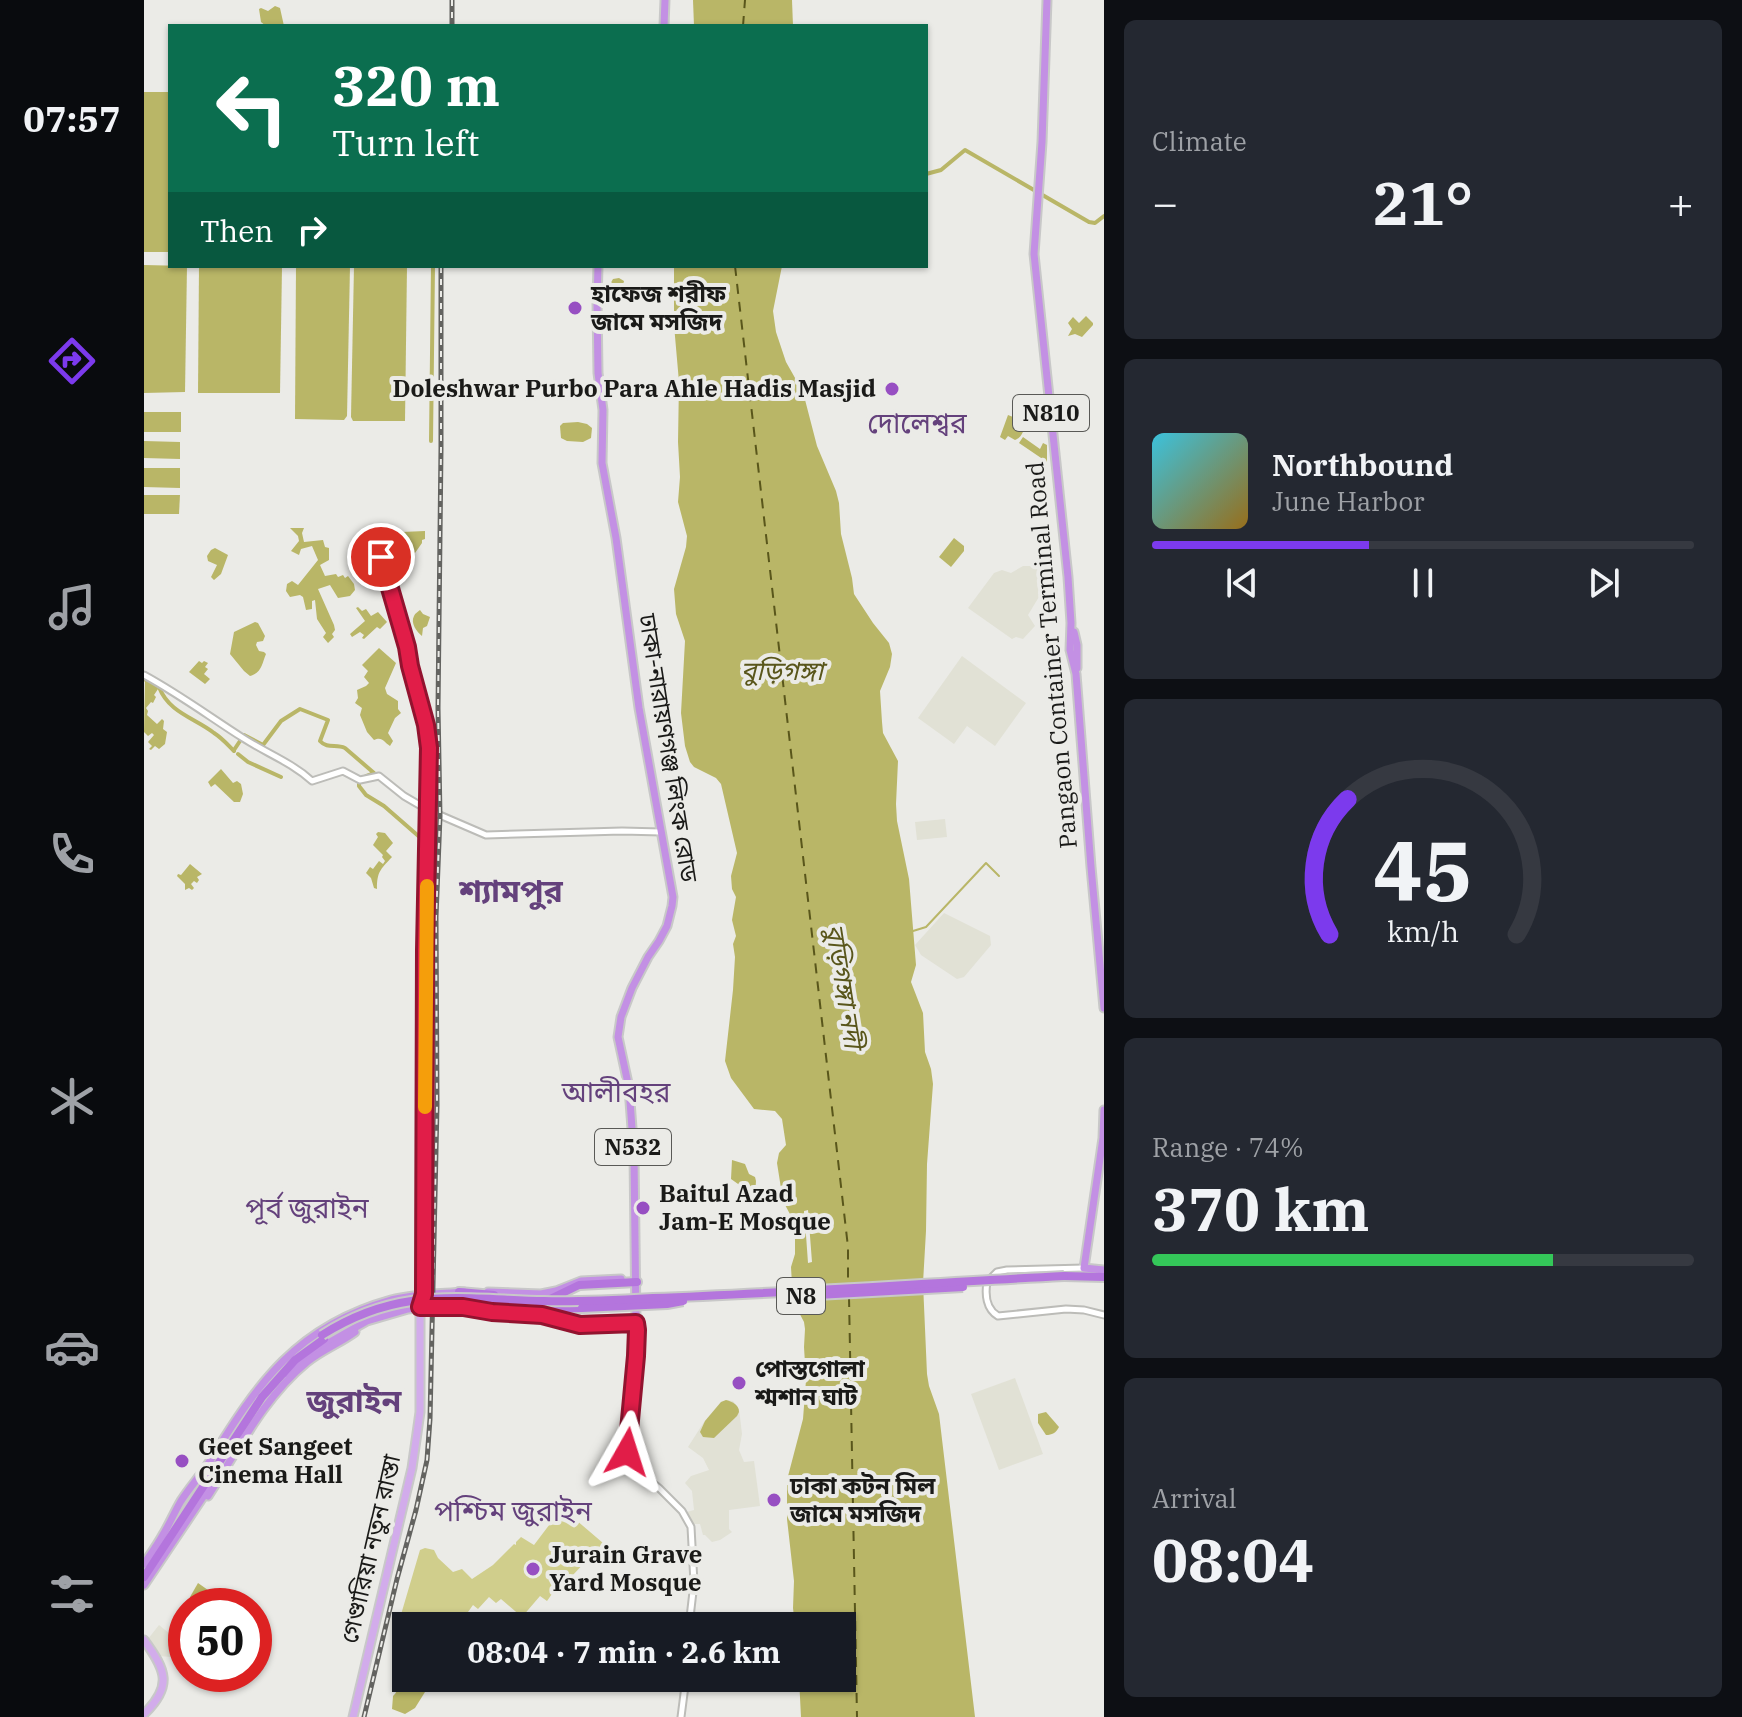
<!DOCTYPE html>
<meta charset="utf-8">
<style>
:root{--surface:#171b24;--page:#242831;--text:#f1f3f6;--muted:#9ea1a6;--line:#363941;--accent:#7c3aed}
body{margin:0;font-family:"IBM Plex Serif","Noto Sans Bengali",serif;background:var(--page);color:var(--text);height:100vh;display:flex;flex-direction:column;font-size:30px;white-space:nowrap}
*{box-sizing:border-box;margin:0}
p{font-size:26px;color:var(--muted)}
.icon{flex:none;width:44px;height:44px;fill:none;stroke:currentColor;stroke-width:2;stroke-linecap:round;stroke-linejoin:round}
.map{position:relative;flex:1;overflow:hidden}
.drawer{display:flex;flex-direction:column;gap:20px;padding:20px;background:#0d0f14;width:638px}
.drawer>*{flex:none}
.guide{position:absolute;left:24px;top:24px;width:760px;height:244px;border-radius:0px;box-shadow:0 2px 6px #0004;background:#0b6e4f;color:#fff;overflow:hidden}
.speed{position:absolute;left:24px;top:1588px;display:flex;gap:16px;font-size:40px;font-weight:700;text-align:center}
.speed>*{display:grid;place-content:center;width:104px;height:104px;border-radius:50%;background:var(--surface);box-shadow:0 2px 6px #0004;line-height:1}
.speed .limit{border:12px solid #d22;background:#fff;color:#111}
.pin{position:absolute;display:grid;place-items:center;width:68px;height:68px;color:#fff;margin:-34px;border:4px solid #fff;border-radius:50%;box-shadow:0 2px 8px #0007}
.me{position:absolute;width:88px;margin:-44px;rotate:6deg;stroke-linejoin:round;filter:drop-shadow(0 0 6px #0008)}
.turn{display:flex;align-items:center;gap:28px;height:168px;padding:0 32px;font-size:36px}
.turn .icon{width:104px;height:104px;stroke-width:2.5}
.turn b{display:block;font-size:56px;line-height:68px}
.then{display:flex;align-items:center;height:76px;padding:0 32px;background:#0003;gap:16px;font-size:30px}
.big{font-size:60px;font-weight:700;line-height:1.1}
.drawer .widget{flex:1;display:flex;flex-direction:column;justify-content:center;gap:12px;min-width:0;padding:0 28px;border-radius:12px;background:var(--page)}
.drawer .dial{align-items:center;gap:0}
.dial svg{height:208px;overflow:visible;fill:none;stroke:var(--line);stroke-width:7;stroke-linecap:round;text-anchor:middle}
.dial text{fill:var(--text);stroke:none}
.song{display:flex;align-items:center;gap:24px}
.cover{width:96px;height:96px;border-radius:12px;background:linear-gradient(135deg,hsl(190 70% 55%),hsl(40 70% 35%))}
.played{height:8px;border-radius:4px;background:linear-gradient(90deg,var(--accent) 40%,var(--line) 40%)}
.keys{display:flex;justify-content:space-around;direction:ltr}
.heat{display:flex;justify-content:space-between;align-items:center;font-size:44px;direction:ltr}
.charge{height:12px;border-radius:6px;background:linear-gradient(90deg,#34c759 74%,var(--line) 0)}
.trip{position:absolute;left:248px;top:1612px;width:464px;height:80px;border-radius:0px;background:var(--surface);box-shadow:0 2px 6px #0004;font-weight:700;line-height:80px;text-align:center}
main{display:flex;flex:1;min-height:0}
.tab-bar{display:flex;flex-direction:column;width:144px;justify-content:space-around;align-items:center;background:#090b0e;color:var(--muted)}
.tab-bar .icon{width:56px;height:56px}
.tab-bar .on{color:var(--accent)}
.tab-bar b{font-size:36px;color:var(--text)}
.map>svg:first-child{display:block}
</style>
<main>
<nav class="tab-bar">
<b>07:57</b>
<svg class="icon on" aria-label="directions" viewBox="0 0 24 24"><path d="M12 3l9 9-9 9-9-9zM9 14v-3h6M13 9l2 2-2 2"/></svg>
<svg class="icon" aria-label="music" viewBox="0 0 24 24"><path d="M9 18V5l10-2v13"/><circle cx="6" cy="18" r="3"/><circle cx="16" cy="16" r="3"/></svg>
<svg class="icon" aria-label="phone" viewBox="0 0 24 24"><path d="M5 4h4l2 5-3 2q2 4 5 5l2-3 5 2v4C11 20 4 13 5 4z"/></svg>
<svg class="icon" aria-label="climate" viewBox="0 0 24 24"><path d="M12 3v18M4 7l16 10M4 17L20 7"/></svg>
<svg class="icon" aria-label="car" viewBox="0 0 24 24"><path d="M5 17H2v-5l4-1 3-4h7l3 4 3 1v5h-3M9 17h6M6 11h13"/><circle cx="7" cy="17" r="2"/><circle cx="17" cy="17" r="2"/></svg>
<svg class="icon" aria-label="filters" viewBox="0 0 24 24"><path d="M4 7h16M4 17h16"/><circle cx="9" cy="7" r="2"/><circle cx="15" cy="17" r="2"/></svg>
</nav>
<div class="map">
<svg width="960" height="1717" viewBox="0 0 960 1717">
<rect width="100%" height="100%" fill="#ebebe7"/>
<g fill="#e1e1d5">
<path d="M879 566H886L899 572 904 582 884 615 891 626 879 639 872 637 868 639 824 608 850 573 858 570 867 573Z"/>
<path d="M818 656 882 703 851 746 823 726 810 744 774 718Z"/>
<path d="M801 819 803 837 773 840 771 822Z"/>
<path d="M800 913 846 936 847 945 820 977 813 979 777 955 771 945Z"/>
<path d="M871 1378 899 1454 855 1470 827 1394Z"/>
<path d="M583 1400 589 1401 595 1409 598 1434 595 1450 600 1462 610 1461 616 1506 585 1510V1529L588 1532 576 1540 568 1542 561 1535H559L556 1524H549L543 1512 550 1510 548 1491 541 1483 547 1476 565 1470 559 1458 544 1447 560 1422 577 1402Z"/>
<path d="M15 1625 26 1634 30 1631 42 1642V1647L27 1657 15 1656 4 1639Z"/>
</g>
<path fill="#d0ce8c" d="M418 1508 459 1543 428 1576 422 1574 403 1601 396 1596 378 1617 357 1599 352 1603 345 1597 334 1609 329 1605 314 1626H262V1642L251 1635 276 1550 281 1548 290 1550 294 1558 309 1572 318 1569 328 1579 349 1565 370 1544 372 1545V1542L377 1537 390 1545Z"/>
<g fill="#b9b667">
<path d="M549 0H648L649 26H550Z"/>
<path d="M131 6 136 8 140 26H122L117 22 115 9 117 8 124 11Z"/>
<rect x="0" y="92" width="26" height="160"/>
<path d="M0 265 43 266 41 392 0 393Z"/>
<path d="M55 266 138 267 136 393H54Z"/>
<path d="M152 266H206L203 416 200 420 151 419Z"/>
<path d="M210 266H263L261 421H209L207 417Z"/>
<path d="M530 266H638L629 311 632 332 642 362 659 392 673 446 692 491 695 503 697 534 708 578 710 594 729 623 745 643 748 654 746 667 736 691 738 722 739 733 754 761 752 804 753 821 765 879 772 965 767 982 779 1013 781 1052 787 1069 789 1084 783 1164 782 1231 779 1283 783 1374 785 1386 795 1414 831 1717H657L655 1678H698V1626H651L649 1608 650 1581 643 1519V1480L659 1419 662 1380 660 1347 661 1329 660 1322 649 1301 647 1267 651 1254V1233L648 1218 639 1201 633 1163 635 1153 642 1145 638 1119 631 1111 610 1109 587 1078 581 1061 589 990 591 957 589 944 592 936 588 920 592 897 588 889 587 876 593 853 577 784 572 778 550 767 546 762 541 746 537 713 541 641 532 614 530 589 542 547 543 536 534 502 536 477 534 442 535 382 530 325Z"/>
<path d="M475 278 480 281 478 289 479 294 470 300 466 298C465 292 465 285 469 279Z"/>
<path d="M942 316 949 323V325L938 337 931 334 924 336 928 329 924 323 929 317 935 323Z"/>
<rect x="0" y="412" width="37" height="20"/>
<path d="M864 415 882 422C880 429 879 437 871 440L864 436 861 440 856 437Z"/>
<path d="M434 422 443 424 448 428 447 438 439 442 423 441 417 438 416 426 419 423Z"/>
<path d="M879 437 896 449 899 443 903 445V462L875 443Z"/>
<path d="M0 441 36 442V459L0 458Z"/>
<path d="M0 468H36V488L0 487Z"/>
<path d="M0 495H36L35 514H0Z"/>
<path d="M146 528H160L158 533 160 542 179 540 181 547 185 548V560L176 565 181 576 192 574 194 577 199 575 201 578 204 576 210 584 211 590 206 596 194 598 186 585 174 589 190 625 191 630 188 634 190 637 184 643 179 637 182 633 173 619 171 600 168 601V609L162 610 159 597 156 595 146 597 142 591 143 584 148 581 154 585 174 560 168 546 157 549 155 555 147 551 155 541 154 536Z"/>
<path d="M281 531V539L278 540V543L271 553 266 549 268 545 258 537V532Z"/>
<path d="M810 538 820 546V551L807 567 795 557Z"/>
<path d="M71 548 84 555 77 574 70 580 67 577 73 565 64 561 63 556 67 550Z"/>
<path d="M214 607 218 611 222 609 227 616 234 612 243 622 236 629 233 627 220 639 218 638 220 635 216 632 208 637 206 634 221 621 212 608Z"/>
<path d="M276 610 279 614 286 617 283 626 279 628 278 636C273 632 266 623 270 616 271 613 274 612 276 610Z"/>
<path d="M111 622 114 623 121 636 119 641 113 642 112 645 115 651 120 652 122 654C118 663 118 673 106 676L100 671 86 654 90 632Z"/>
<path d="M235 648 252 663 241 688 243 694 254 701V709L257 713 251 718 244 733 249 741 246 746C240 742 238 736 230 740L223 732 216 715 218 708 211 703 214 698 213 690 222 686 225 683 220 677 224 671 218 665Z"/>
<path d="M55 661 58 663 60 661 64 663 61 667 64 669 60 674 66 679 61 684 45 672Z"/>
<path d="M1 680 13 686 14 689 10 695 12 697 9 703 7 702 2 708 4 711 3 715 13 724 18 719 20 721 19 729 23 732 21 744 15 749 11 746 7 750 5 749 8 746 4 742 10 735 8 733 4 736 0 732Z"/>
<path d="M77 769 89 783 93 781 97 784 99 794 96 802H90L71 784 67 787 64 782Z"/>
<path d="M234 832 241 833 249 843 242 851 248 857C236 870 233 872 233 889L230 888 227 878 222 873 226 867 229 869 235 861 239 864 241 861 238 857 239 855 229 845 234 837 232 834Z"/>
<path d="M46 864 58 874 53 877 55 880 53 883 50 881 47 884 50 888 48 890 45 888 41 890V884L33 876 34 874 37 875Z"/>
<path d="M588 1160 601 1164 605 1174 611 1177 612 1181 611 1196 587 1179Z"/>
<path d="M582 1400C589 1402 595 1405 595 1412L593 1416 570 1438 559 1437 556 1432 561 1421 577 1402Z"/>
<path d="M902 1412 915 1427C912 1433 908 1435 902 1435L894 1423V1414Z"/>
<path d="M54 1583 74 1597 70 1606H58L46 1597Z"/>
<path d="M260 1675 262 1678 268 1679 281 1692 271 1708 261 1714 248 1709 249 1696C256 1691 253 1680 260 1675Z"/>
</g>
<path fill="#ebebe7" d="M664 1210 668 1262 664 1263 661 1221 649 1222 648 1220 660 1219V1211Z"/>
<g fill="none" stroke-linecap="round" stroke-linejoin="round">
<path stroke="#b9b667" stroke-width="2" d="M769 931 782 927 842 863 855 876"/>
<g stroke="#b9b667" stroke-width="4">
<path d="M782 174 797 170 821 150 945 222 951 223 960 216"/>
<path d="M287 441 289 266"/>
<path d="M0 679 15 687C25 713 51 718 70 733 78 738 84 745 90 751"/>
<path d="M90 750 100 735 119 745 137 721 156 709 184 720 176 741C183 749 192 744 201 748L230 773 222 776"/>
<path d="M94 754 104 762 137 777"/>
<path d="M215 780V786L222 795 240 806 279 840"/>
</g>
<g stroke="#59561b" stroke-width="2" stroke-dasharray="10 8" stroke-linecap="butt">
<path d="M599 26 601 0"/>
<path d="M591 266 704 1247V1286"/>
<path d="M705 1297 713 1717"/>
</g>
<g stroke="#bcbcb8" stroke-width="9">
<g id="secondary">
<path d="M229 529 263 647C269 681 283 714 285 748L281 1001 280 1294"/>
<path d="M0 675C35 694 66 717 99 738 122 753 147 762 168 781L199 771 216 780 235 776 260 796 284 810 342 835 478 831 517 832"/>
<path d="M940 1268 863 1270 853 1272 843 1282C841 1294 842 1309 854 1316L922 1309 940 1310 960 1315"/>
<path d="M494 1322 489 1401 482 1444 483 1452 492 1470 515 1488 538 1511 547 1527 550 1583 545 1626"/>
<path d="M537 1717 542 1678"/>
</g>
</g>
<g stroke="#c8c8c8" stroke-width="11">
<g id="primary">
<path d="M0 1640C22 1670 29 1686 0 1714"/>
<path d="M209 1717 268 1468 276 1412V1307L277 1303"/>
</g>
</g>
<g stroke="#c8c8c8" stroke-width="11">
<g id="trunk">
<path d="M903 0 898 142 890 254 924 577 927 623 926 650 932 674 947 867 960 1008"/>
<path d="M520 26 521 0"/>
<path d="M454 266 453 302 454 373 459 410 458 463 472 538 495 708 529 897 528 906 523 926 515 941 504 957 488 988 477 1017 474 1037 485 1088 490 1155 492 1323"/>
<path d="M930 632 933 645V668"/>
<path d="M960 1110 959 1138 940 1268 960 1270"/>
<path d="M344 1292 397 1294 412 1291 437 1281 477 1279"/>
<path d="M143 1374 165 1354 207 1330 223 1321 264 1309 288 1306 316 1307 398 1315 436 1325 466 1324"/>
<path d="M64 1496C94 1450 120 1397 163 1362 178 1350 196 1343 211 1332"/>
<path d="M0 1564C7 1554 14 1544 20 1533 26 1523 31 1511 37 1501 46 1487 57 1475 66 1461 114 1383 153 1326 247 1300 271 1294 296 1294 320 1292"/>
<path d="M0 1585 59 1497 68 1479"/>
</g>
</g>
<g stroke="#c8c8c8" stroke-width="12">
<g id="motorway">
<path d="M920 1276 960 1277"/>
<path d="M315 1292 350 1295"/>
<path d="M402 1301 435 1285 493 1282"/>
<path d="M319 1307 348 1306 400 1309 438 1308"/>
<path d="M404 1311 435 1321 494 1319"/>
<path d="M0 1577 118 1397 151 1360 180 1339"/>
</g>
</g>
<use href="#secondary" stroke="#fff" stroke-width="5"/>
<use href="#primary" stroke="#d2aceb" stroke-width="7"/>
<use href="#trunk" stroke="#c390e4" stroke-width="7"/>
<use href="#motorway" stroke="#b475dd" stroke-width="8"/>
<g stroke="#636360" stroke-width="5">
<g id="rail">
<path d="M308 0V26"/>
<path d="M220 1717 253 1579 272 1510 283 1460 286 1419 293 1105 292 917 296 816 294 708 297 448V266"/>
</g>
</g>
<use href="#rail" stroke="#ebebe7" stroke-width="2" stroke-dasharray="6" stroke-linecap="butt"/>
<g stroke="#c8c8c8" stroke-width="12" stroke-linecap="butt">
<g id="motorway-bridge">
<path d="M673 1295 819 1287"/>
<path d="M438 1308 523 1304 539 1301"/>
<path d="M178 1335C255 1286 315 1299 400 1301 436 1302 473 1300 509 1298 646 1293 783 1283 920 1276"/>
</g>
</g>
<use href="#motorway-bridge" stroke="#b475dd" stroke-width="8"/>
</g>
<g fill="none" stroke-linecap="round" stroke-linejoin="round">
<g stroke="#92132f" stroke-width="20">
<path id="route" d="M237 557 263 647 266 666 282 725 285 748 281 950 280 1294 276 1307H319L348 1312 398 1315 436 1325 492 1323 493 1330 492 1356 483 1452"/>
</g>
<use href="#route" stroke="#e11d48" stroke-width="14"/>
<path stroke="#f59e0b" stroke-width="14" d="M281 1107 283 886"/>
</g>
<g fill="#974fc2" stroke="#ebebe7" stroke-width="3">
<circle cx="431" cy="308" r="8"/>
<circle cx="748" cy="389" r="8"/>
<circle cx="499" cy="1208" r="8"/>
<circle cx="595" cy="1383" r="8"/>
<circle cx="38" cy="1461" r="8"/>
<circle cx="630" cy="1500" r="8"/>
<circle cx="389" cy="1569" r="8"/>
</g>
<g text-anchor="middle" stroke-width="8" stroke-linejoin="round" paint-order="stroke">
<g fill="#ebebe7" stroke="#595956" stroke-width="2">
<rect x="869" y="395" width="76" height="36" rx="6"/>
<rect x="451" y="1129" width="76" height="36" rx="6"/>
<rect x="633" y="1278" width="48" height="36" rx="6"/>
</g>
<g font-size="22" font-weight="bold" fill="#1a1a18">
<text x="907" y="421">N810</text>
<text x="489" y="1155">N532</text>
<text x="657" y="1304">N8</text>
</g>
<g font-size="24" font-weight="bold" fill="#1a1a18" stroke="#ebebe7" text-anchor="start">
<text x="447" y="302">হাফেজ শরীফ<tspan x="447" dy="28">জামে মসজিদ</tspan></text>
<text x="732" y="397" text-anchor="end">Doleshwar Purbo Para Ahle Hadis Masjid</text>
<text x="515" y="1202">Baitul Azad<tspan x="515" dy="28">Jam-E Mosque</tspan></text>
<text x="611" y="1377">পোস্তগোলা<tspan x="611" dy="28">শ্মশান ঘাট</tspan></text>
<text x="54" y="1455">Geet Sangeet<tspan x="54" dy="28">Cinema Hall</tspan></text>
<text x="646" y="1494">ঢাকা কটন মিল<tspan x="646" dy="28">জামে মসজিদ</tspan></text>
<text x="405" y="1563">Jurain Grave<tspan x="405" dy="28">Yard Mosque</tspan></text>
</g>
<g font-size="24" fill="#1a1a18" stroke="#ebebe7">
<text transform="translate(908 655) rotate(-95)" y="8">Pangaon Container Terminal Road</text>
<text transform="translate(524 748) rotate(81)" y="8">ঢাকা-নারায়ণগঞ্জ লিংক রোড</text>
<text transform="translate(227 1549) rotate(-77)" y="8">গেণ্ডারিয়া নতুন রাস্তা</text>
</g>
<g font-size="26" font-style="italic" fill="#59561b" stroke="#ebebe7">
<text x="638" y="680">বুড়িগঙ্গা</text>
<text transform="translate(700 986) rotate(81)" y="9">বুড়িগঙ্গা নদী</text>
</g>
<g font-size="28" fill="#64417c" stroke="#ebebe7">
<text x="773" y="433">দোলেশ্বর</text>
<text x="472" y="1102">আলীবহর</text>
<text x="163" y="1218">পূর্ব জুরাইন</text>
<text x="369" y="1521">পশ্চিম জুরাইন</text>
</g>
<g font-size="32" font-weight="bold" fill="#64417c" stroke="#ebebe7">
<text x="367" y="902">শ্যামপুর</text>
<text x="210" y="1412">জুরাইন</text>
</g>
</g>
</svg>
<div class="speed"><div class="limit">50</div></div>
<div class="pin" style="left:237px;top:557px;background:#d93025"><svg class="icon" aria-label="arrive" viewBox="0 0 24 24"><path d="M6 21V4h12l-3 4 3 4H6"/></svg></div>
<svg class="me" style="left:483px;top:1452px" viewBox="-20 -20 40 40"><path d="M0-17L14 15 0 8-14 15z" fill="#e11d48" stroke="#fff" stroke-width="4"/></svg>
<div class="trip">08:04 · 7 min · 2.6 km</div>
<div class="guide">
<div class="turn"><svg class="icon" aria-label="left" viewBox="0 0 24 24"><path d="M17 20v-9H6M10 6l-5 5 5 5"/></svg><div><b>320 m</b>Turn left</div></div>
<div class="then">Then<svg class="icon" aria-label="right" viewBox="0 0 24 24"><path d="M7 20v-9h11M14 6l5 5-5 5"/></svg></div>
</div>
</div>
<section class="drawer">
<div class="widget"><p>Climate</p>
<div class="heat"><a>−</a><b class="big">21°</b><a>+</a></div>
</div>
<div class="widget">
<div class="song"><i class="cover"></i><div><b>Northbound</b><p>June Harbor</p></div></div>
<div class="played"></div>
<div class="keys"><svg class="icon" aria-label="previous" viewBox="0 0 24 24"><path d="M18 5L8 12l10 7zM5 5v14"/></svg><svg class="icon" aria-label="pause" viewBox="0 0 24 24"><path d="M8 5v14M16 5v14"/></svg><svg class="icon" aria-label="next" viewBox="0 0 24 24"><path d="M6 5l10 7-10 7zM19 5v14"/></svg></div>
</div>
<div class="widget dial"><svg viewBox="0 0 100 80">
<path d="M14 69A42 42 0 1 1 86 69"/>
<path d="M14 69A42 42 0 0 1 21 17" stroke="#7c3aed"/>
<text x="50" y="56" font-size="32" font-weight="700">45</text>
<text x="50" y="72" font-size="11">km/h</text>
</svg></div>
<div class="widget"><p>Range · 74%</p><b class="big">370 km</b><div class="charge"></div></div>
<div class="widget"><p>Arrival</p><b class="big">08:04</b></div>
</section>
</main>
